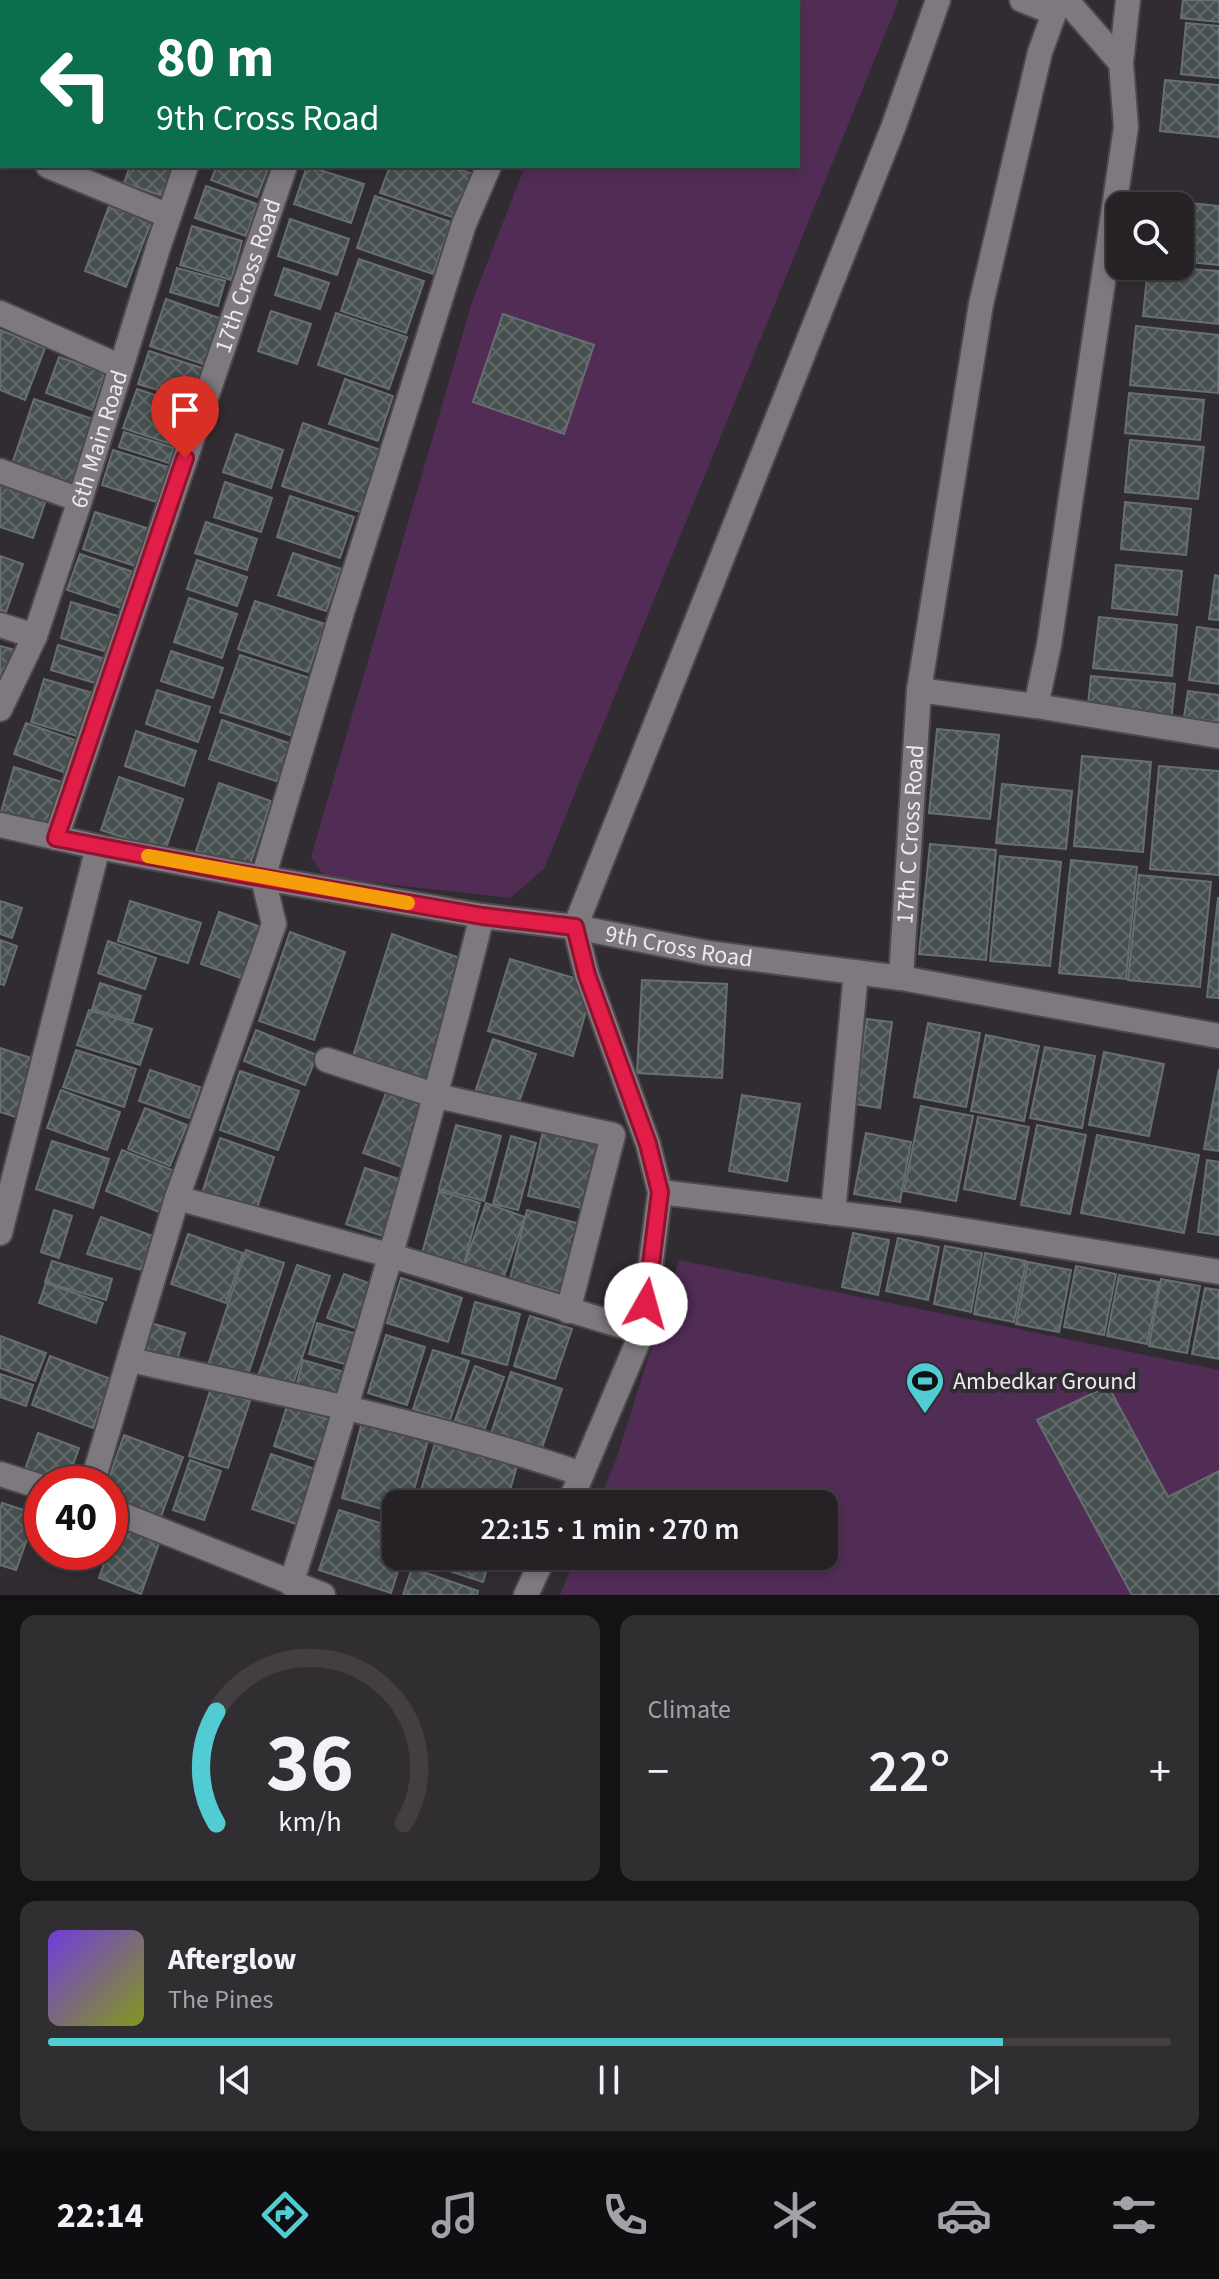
<!DOCTYPE html>
<meta charset="utf-8">
<style>
:root{--surface:#252125;--page:#312e32;--text:#f1f3f6;--muted:#a3a3a7;--line:#423e42;--accent:#51ccd3}
body{margin:0;font-family:"Source Sans 3",sans-serif;background:var(--page);color:var(--text);height:100vh;display:flex;flex-direction:column;font-size:30px;white-space:nowrap}
*{box-sizing:border-box;margin:0}
p{font-size:26px;color:var(--muted)}
.icon{flex:none;width:44px;height:44px;fill:none;stroke:currentColor;stroke-width:2;stroke-linecap:round;stroke-linejoin:round}
.map{position:relative;height:1595px;overflow:hidden}
.side{display:flex;flex-direction:column;gap:20px;padding:20px;background:#141214;flex:1}
.side>*{flex:none}
.hud{position:absolute;left:0px;top:0px;width:800px;height:168px;box-shadow:0 4px 12px #0003,0 0 0 2px var(--line);background:#0b6e4f;color:#fff;overflow:hidden}
.controls{position:absolute;left:1106px;top:192px;display:grid;gap:16px}
.controls a{display:grid;place-items:center;width:88px;height:88px;border-radius:16px;background:var(--surface);box-shadow:0 4px 12px #0003,0 0 0 2px var(--line);font-size:40px}
.speed{position:absolute;left:24px;top:1466px;display:flex;gap:16px;font-size:40px;font-weight:700;text-align:center}
.speed>*{display:grid;place-content:center;width:104px;height:104px;border-radius:50%;background:var(--surface);box-shadow:0 4px 12px #0003,0 0 0 2px var(--line);line-height:1}
.speed .limit{border:12px solid #d22;background:#fff;color:#111}
.pin{position:absolute;display:grid;place-items:center;width:68px;height:68px;color:#fff;margin:-82px -34px;border-radius:50% 50% 50% 0;rotate:-45deg;box-shadow:0 0 8px #0007}
.pin .icon{rotate:45deg}
.me{position:absolute;width:88px;margin:-44px;rotate:7deg;stroke-linejoin:round;filter:drop-shadow(0 0 6px #0008)}
.turn{display:flex;align-items:center;gap:28px;height:168px;padding:0 24px;font-size:36px}
.turn .icon{width:104px;height:104px;stroke-width:2.5}
.turn b{display:block;font-size:56px;line-height:68px}
.big{font-size:60px;font-weight:600;line-height:1.1}
.side .card{flex:1;display:flex;flex-direction:column;justify-content:center;gap:12px;min-width:0;padding:0 28px;border-radius:16px;background:var(--page)}
.side .dial{align-items:center;gap:0}
.dial svg{height:208px;overflow:visible;fill:none;stroke:var(--line);stroke-width:7;stroke-linecap:round;text-anchor:middle}
.dial text{fill:var(--text);stroke:none}
.song{display:flex;align-items:center;gap:24px}
.cover{width:96px;height:96px;border-radius:12px;background:linear-gradient(135deg,hsl(260 70% 55%),hsl(70 70% 35%))}
.played{height:8px;border-radius:4px;background:linear-gradient(90deg,var(--accent) 85%,var(--line) 85%)}
.keys{display:flex;justify-content:space-around;direction:ltr}
.heat{display:flex;justify-content:space-between;align-items:center;font-size:44px;direction:ltr}
.side .tiles{flex:1;display:grid;gap:20px;grid-template-columns:1fr 1fr}
.card:last-child{grid-column:span 2}
.trip{position:absolute;left:382px;top:1490px;width:456px;height:80px;border-radius:16px;background:var(--surface);box-shadow:0 4px 12px #0003,0 0 0 2px var(--line);font-weight:600;line-height:80px;text-align:center}
.tabs{display:flex;height:128px;justify-content:space-around;align-items:center;background:#0f0d0f;color:var(--muted)}
.tabs .icon{width:56px;height:56px}
.tabs .selected{color:var(--accent)}
.tabs b{font-size:36px;color:var(--text)}
.map>svg:first-child{display:block}
</style>
<div class="map">
<svg width="1219" height="1595" viewBox="0 0 1219 1595">
<defs>
<pattern id="building-cross-hatch" width="8" height="8" patternUnits="userSpaceOnUse" patternTransform="scale(2)"><rect width="8" height="8" fill="#475050"/><path d="M0 0l8 8M0 8l8-8" fill="none" stroke="#626969"/></pattern>
</defs>
<rect width="100%" height="100%" fill="#312c31"/>
<g fill="#512d56">
<path d="M590 0H899L544 869 510 898 325 877 311 857 472 302 525 166H798V2H590Z"/>
<path d="M679 1260 1219 1370V1595H560L576 1556H824V1504H598L616 1460Z"/>
</g>
<g fill="url(#building-cross-hatch)" stroke="#676f70" stroke-width="2">
<path d="M270 0H329L328 2H269Z"/>
<path d="M380 0H442L441 2H386Z"/>
<path d="M450 0H523L529 2H449Z"/>
<path d="M631 0H729L728 2H630Z"/>
<path d="M1183 0H1219V22L1181 18Z"/>
<path d="M1186 23 1219 26V78L1181 74Z"/>
<path d="M2 54V127H0V59Z"/>
<path d="M1165 80 1219 85V137L1160 131Z"/>
<path d="M130 166H173L163 196 124 183Z"/>
<path d="M217 166H269L257 197 211 180Z"/>
<path d="M307 166 364 184 351 223 294 204Z"/>
<path d="M390 166H449L473 174 458 219 380 193Z"/>
<path d="M206 186 257 204 246 236 195 218Z"/>
<path d="M375 196 451 222 433 274 357 248Z"/>
<path d="M1171 201 1219 206V265L1180 261V206H1171Z"/>
<path d="M109 206 151 222 126 287 85 271Z"/>
<path d="M290 219 349 239 337 275 278 256Z"/>
<path d="M192 226 242 241 231 280 180 265Z"/>
<path d="M359 259 424 281 406 333 341 311Z"/>
<path d="M1148 266 1219 271V324L1143 316Z"/>
<path d="M177 268 225 281 218 306 170 292Z"/>
<path d="M284 268 329 283 320 309 275 295Z"/>
<path d="M166 299 225 320 209 366 150 346Z"/>
<path d="M271 311 311 324 297 364 258 351Z"/>
<path d="M336 313 407 337 389 389 318 365Z"/>
<path d="M503 314 594 345 564 434 473 402Z"/>
<path d="M1136 326 1219 335 1218 393 1130 385Z"/>
<path d="M0 330 45 348 25 400 0 390Z"/>
<path d="M149 351 205 369 195 401 138 384Z"/>
<path d="M59 357 105 373 92 410 46 393Z"/>
<path d="M345 379 393 396 378 441 329 424Z"/>
<path d="M137 389 190 407 177 446 123 428Z"/>
<path d="M1129 393 1204 400 1200 440 1125 433Z"/>
<path d="M34 399 93 419 69 489 10 470Z"/>
<path d="M303 423 381 450 360 512 282 486Z"/>
<path d="M124 432 174 448 169 463 119 447Z"/>
<path d="M236 434 283 450 271 488 223 472Z"/>
<path d="M1130 440 1204 447 1198 499 1125 492Z"/>
<path d="M113 450 171 468 160 503 102 485Z"/>
<path d="M0 481 47 497 33 538 0 527Z"/>
<path d="M225 482 272 498 261 532 214 517Z"/>
<path d="M290 496 354 517 340 558 277 537Z"/>
<path d="M1125 502 1191 509 1186 555 1121 549Z"/>
<path d="M95 512 153 530 141 568 83 549Z"/>
<path d="M206 522 257 539 247 570 195 553Z"/>
<path d="M293 553 341 569 326 611 278 595Z"/>
<path d="M80 554 145 576 133 612 67 590Z"/>
<path d="M0 556 23 564 6 612 0 610Z"/>
<path d="M197 560 247 577 237 606 187 589Z"/>
<path d="M1116 565 1182 571 1177 615 1112 608Z"/>
<path d="M1215 575 1219 576V620L1209 619Z"/>
<path d="M189 598 237 614 222 658 174 642Z"/>
<path d="M255 601 325 624 308 672 238 649Z"/>
<path d="M71 602 131 620 120 656 61 638Z"/>
<path d="M1099 617 1177 625 1172 676 1093 668Z"/>
<path d="M1197 627 1219 630V684L1189 680Z"/>
<path d="M58 645 109 660 102 685 51 670Z"/>
<path d="M0 646 15 650 0 682Z"/>
<path d="M171 651 223 668 213 698 161 681Z"/>
<path d="M240 655 318 681 299 738 220 712Z"/>
<path d="M1091 676 1175 684 1171 722 1087 714Z"/>
<path d="M44 679 103 696 90 740 31 722Z"/>
<path d="M157 690 210 707 198 742 146 724Z"/>
<path d="M1188 691 1219 695V722L1184 717Z"/>
<path d="M222 720 295 745 282 783 209 759Z"/>
<path d="M26 723 86 744 74 776 14 754Z"/>
<path d="M937 729 999 735 990 819 929 813Z"/>
<path d="M136 731 196 751 184 786 125 766Z"/>
<path d="M1082 756 1151 762 1143 852 1074 846Z"/>
<path d="M1159 766 1219 771V875L1150 869Z"/>
<path d="M14 767 74 786 61 830 1 812Z"/>
<path d="M119 777 183 799 165 851 101 830Z"/>
<path d="M219 783 271 801 249 868 196 851Z"/>
<path d="M1002 784 1072 791 1066 849 996 843Z"/>
<path d="M930 844 996 850 986 960 919 954Z"/>
<path d="M1000 856 1061 862 1050 966 990 961Z"/>
<path d="M1071 860 1137 867 1126 979 1059 973Z"/>
<path d="M1139 875 1211 882 1200 987 1128 980Z"/>
<path d="M1218 898H1219V998L1207 997Z"/>
<path d="M0 901 22 908 12 938 0 934Z"/>
<path d="M130 901 201 923 188 963 118 941Z"/>
<path d="M219 912 267 929 249 981 201 964Z"/>
<path d="M290 932 345 952 314 1040 259 1021Z"/>
<path d="M392 934 474 963 437 1085 352 1059Z"/>
<path d="M0 940 17 946 4 985 0 984Z"/>
<path d="M108 941 156 958 145 989 98 973Z"/>
<path d="M510 959 594 984 573 1056 488 1031Z"/>
<path d="M642 980 727 984 722 1078 637 1073Z"/>
<path d="M100 983 141 996 133 1021 92 1009Z"/>
<path d="M89 1010 152 1029 140 1065 77 1045Z"/>
<path d="M867 1019 892 1022 880 1108 855 1104Z"/>
<path d="M928 1023 980 1033 966 1107 914 1097Z"/>
<path d="M256 1030 317 1055 305 1085 244 1061Z"/>
<path d="M986 1035 1039 1046 1024 1121 971 1111Z"/>
<path d="M493 1039 536 1054 515 1113 473 1098Z"/>
<path d="M1045 1047 1095 1056 1082 1128 1030 1118Z"/>
<path d="M0 1048 37 1060 19 1118 0 1112Z"/>
<path d="M76 1050 136 1069 124 1107 63 1087Z"/>
<path d="M1104 1052 1164 1064 1149 1136 1089 1125Z"/>
<path d="M1219 1069V1151L1204 1149Z"/>
<path d="M150 1070 200 1087 189 1118 139 1101Z"/>
<path d="M240 1071 299 1091 278 1150 220 1130Z"/>
<path d="M388 1088 426 1102 402 1167 363 1153Z"/>
<path d="M61 1090 120 1112 107 1150 47 1128Z"/>
<path d="M742 1095 800 1104 787 1181 729 1171Z"/>
<path d="M921 1106 973 1116 956 1201 904 1191Z"/>
<path d="M145 1108 187 1125 170 1166 128 1149Z"/>
<path d="M978 1117 1029 1127 1015 1199 964 1189Z"/>
<path d="M456 1125 501 1136 484 1201 439 1189Z"/>
<path d="M1037 1125 1086 1135 1070 1214 1021 1205Z"/>
<path d="M544 1127 606 1141 591 1210 528 1196Z"/>
<path d="M866 1133 911 1142 900 1202 854 1194Z"/>
<path d="M1097 1135 1199 1155 1184 1233 1081 1213Z"/>
<path d="M511 1136 536 1143 518 1210 493 1204Z"/>
<path d="M220 1138 274 1157 256 1211 202 1193Z"/>
<path d="M52 1141 109 1159 93 1208 36 1189Z"/>
<path d="M122 1150 175 1171 159 1212 106 1191Z"/>
<path d="M1207 1160 1219 1162V1235L1198 1232Z"/>
<path d="M365 1168 408 1182 389 1238 346 1224Z"/>
<path d="M439 1191 480 1203 462 1272 420 1261Z"/>
<path d="M486 1203 525 1217 503 1279 464 1266Z"/>
<path d="M54 1210 72 1216 59 1258 41 1252Z"/>
<path d="M527 1210 584 1225 566 1293 510 1279Z"/>
<path d="M101 1217 153 1236 141 1270 87 1254Z"/>
<path d="M853 1233 889 1240 878 1295 842 1287Z"/>
<path d="M188 1234 243 1253 226 1303 171 1284Z"/>
<path d="M898 1238 939 1247 928 1300 886 1291Z"/>
<path d="M945 1246 982 1253 971 1312 934 1304Z"/>
<path d="M246 1250 284 1263 246 1381 207 1368Z"/>
<path d="M985 1253 1026 1261 1014 1322 974 1314Z"/>
<path d="M52 1261 112 1279 106 1300 45 1282Z"/>
<path d="M1028 1262 1071 1270 1059 1332 1016 1324Z"/>
<path d="M297 1265 330 1276 292 1387 258 1376Z"/>
<path d="M1076 1266 1116 1274 1104 1335 1064 1327Z"/>
<path d="M344 1274 374 1285 358 1329 327 1318Z"/>
<path d="M1119 1275 1159 1282 1147 1344 1107 1336Z"/>
<path d="M401 1278 462 1298 448 1342 387 1323Z"/>
<path d="M1161 1279 1200 1286 1187 1353 1149 1346Z"/>
<path d="M46 1283 103 1303 96 1323 39 1303Z"/>
<path d="M1205 1288 1219 1290V1359L1192 1354Z"/>
<path d="M475 1302 520 1314 507 1365 462 1353Z"/>
<path d="M530 1316 572 1329 555 1379 514 1366Z"/>
<path d="M151 1323 185 1333 176 1363 142 1353Z"/>
<path d="M317 1323 357 1334 348 1365 309 1354Z"/>
<path d="M386 1335 425 1347 407 1405 368 1393Z"/>
<path d="M0 1336 46 1353 35 1381 0 1368Z"/>
<path d="M433 1350 469 1361 450 1420 413 1409Z"/>
<path d="M50 1356 111 1379 93 1428 32 1405Z"/>
<path d="M303 1360 348 1373 339 1400 296 1387Z"/>
<path d="M475 1366 504 1377 484 1431 455 1420Z"/>
<path d="M511 1372 562 1389 541 1451 491 1434Z"/>
<path d="M0 1374 33 1385 26 1406 0 1397Z"/>
<path d="M1108 1386 1168 1497 1219 1471V1595H1132L1037 1420Z"/>
<path d="M211 1388 250 1401 228 1468 189 1456Z"/>
<path d="M287 1406 335 1422 322 1462 274 1446Z"/>
<path d="M362 1422 428 1440 410 1504H396V1513L342 1498Z"/>
<path d="M38 1433 79 1448 66 1484H42L22 1478Z"/>
<path d="M124 1435 183 1457 160 1519 110 1500V1484H107Z"/>
<path d="M435 1443 517 1466 506 1504H417Z"/>
<path d="M271 1454 318 1470 299 1525 252 1509Z"/>
<path d="M190 1460 221 1471 204 1520 173 1510Z"/>
<path d="M2 1503 36 1514 16 1570 0 1565V1509Z"/>
<path d="M339 1510 396 1528V1556H403L391 1593 319 1570Z"/>
<path d="M121 1517 163 1532 141 1594 99 1578Z"/>
<path d="M427 1556H491L483 1582 425 1563Z"/>
<path d="M412 1568 478 1591 477 1595H403Z"/>
</g>
<g fill="none" stroke-linecap="round" stroke-linejoin="round">
<g stroke="#4c484c" stroke-width="28">
<g id="minor">
<path d="M115 0 122 2"/>
<path d="M1022 0 1054 13"/>
<path d="M251 2V0"/>
<path d="M341 2V0"/>
<path d="M560 2V0"/>
<path d="M1121 63 1128 0"/>
<path d="M0 146 2 147"/>
<path d="M48 166 169 216"/>
<path d="M0 313 121 367"/>
<path d="M0 471 80 500"/>
<path d="M0 625 35 636"/>
<path d="M919 690 1036 706 1219 736"/>
<path d="M1036 706 1049 645 1126 127 1121 63 1066 0"/>
<path id="s1" d="M0 709 35 636 80 500 159 245 186 166"/>
<path id="s2" d="M0 825 98 847 263 878 482 916 575 927 708 953 901 978 1219 1036"/>
<path id="s3" d="M56 838 285 166"/>
<path id="s4" d="M901 978 919 690 981 304 1040 52 1059 0"/>
<path d="M327 1060 437 1096 613 1135 568 1311"/>
<path d="M660 1192 918 1223 1219 1272"/>
<path d="M177 1198 389 1255 642 1332"/>
<path d="M833 1213 856 973"/>
<path d="M0 1233 98 847"/>
<path d="M130 1360C281 1393 435 1424 582 1474"/>
<path d="M0 1474 42 1487"/>
<path d="M92 1484 177 1198 274 924 263 878 342 612 464 224 489 166"/>
<path d="M569 1504 642 1332 660 1192 648 1144 587 975 575 927 893 128 938 0"/>
<path d="M110 1510 323 1595"/>
<path d="M291 1584C361 1363 426 1140 482 916"/>
<path d="M526 1595 544 1556"/>
</g>
</g>
<use href="#minor" stroke="#7e797e" stroke-width="24"/>
</g>
<g fill="none" stroke-linecap="round" stroke-linejoin="round">
<g stroke="#92132f" stroke-width="20">
<path id="route" d="M185 458 56 838 236 873 482 916 575 927 587 975 648 1144 660 1192 646 1304"/>
</g>
<use href="#route" stroke="#e11d48" stroke-width="14"/>
<path stroke="#f59e0b" stroke-width="14" d="M148 856 408 903"/>
</g>
<defs>
<g id="stadium-pin" transform="scale(2)"><path d="M0 17L-7.5 6A9.5 9.5 0 1 1 7.5 6Z" fill="#51ccd3" stroke="#312c31"/><path d="M0-5a6.5 5 0 1 0 0 10a6.5 5 0 1 0 0-10ZM-3.5-1.8h7v3.6h-7Z" fill="#111"/></g>
</defs>
<g fill-rule="evenodd">
<use href="#stadium-pin" x="925" y="1381"/>
</g>
<g text-anchor="middle" stroke-width="8" stroke-linejoin="round" paint-order="stroke">
<g font-size="24" fill="#ece9ec" stroke="#312c31">
<text dy="8" stroke="none"><textPath href="#s3" startOffset="594">17th Cross Road</textPath></text>
<text dy="8" stroke="none"><textPath href="#s1" startOffset="288">6th Main Road</textPath></text>
<text dy="8" stroke="none"><textPath href="#s4" startOffset="144">17th C Cross Road</textPath></text>
<text dy="8" stroke="none"><textPath href="#s2" startOffset="690">9th Cross Road</textPath></text>
</g>
<g font-size="24" fill="#ece9ec" stroke="#312c31" text-anchor="start">
<text x="953" y="1389">Ambedkar Ground</text>
</g>
</g>
</svg>
<div class="controls">
<a><svg class="icon" aria-label="search" viewBox="0 0 24 24"><circle cx="10" cy="10" r="6"/><path d="M15 15l6 6"/></svg></a>
</div>
<div class="speed"><div class="limit">40</div></div>
<div class="pin" style="left:185px;top:458px;background:#d93025"><svg class="icon" aria-label="arrive" viewBox="0 0 24 24"><path d="M6 21V4h12l-3 4 3 4H6"/></svg></div>
<svg class="me" style="left:646px;top:1304px" viewBox="-20 -20 40 40"><circle r="19" fill="#fff"/><path d="M0-13L10 11 0 6-10 11z" fill="#e11d48"/></svg>
<div class="trip">22:15 · 1 min · 270 m</div>
<div class="hud">
<div class="turn"><svg class="icon" aria-label="left" viewBox="0 0 24 24"><path d="M17 20v-9H6M10 6l-5 5 5 5"/></svg><div><b>80 m</b>9th Cross Road</div></div>
</div>
</div>
<section class="side">
<div class="tiles">
<div class="card dial"><svg viewBox="0 0 100 80">
<path d="M14 69A42 42 0 1 1 86 69"/>
<path d="M14 69A42 42 0 0 1 14 26" stroke="#51ccd3"/>
<text x="50" y="56" font-size="32" font-weight="700">36</text>
<text x="50" y="72" font-size="11">km/h</text>
</svg></div>
<div class="card"><p>Climate</p>
<div class="heat"><a>−</a><b class="big">22°</b><a>+</a></div>
</div>
<div class="card">
<div class="song"><i class="cover"></i><div><b>Afterglow</b><p>The Pines</p></div></div>
<div class="played"></div>
<div class="keys"><svg class="icon" aria-label="previous" viewBox="0 0 24 24"><path d="M18 5L8 12l10 7zM5 5v14"/></svg><svg class="icon" aria-label="pause" viewBox="0 0 24 24"><path d="M8 5v14M16 5v14"/></svg><svg class="icon" aria-label="next" viewBox="0 0 24 24"><path d="M6 5l10 7-10 7zM19 5v14"/></svg></div>
</div>
</div>
</section>
<nav class="tabs">
<b>22:14</b>
<svg class="icon selected" aria-label="directions" viewBox="0 0 24 24"><path d="M12 3l9 9-9 9-9-9zM9 14v-3h6M13 9l2 2-2 2"/></svg>
<svg class="icon" aria-label="music" viewBox="0 0 24 24"><path d="M9 18V5l10-2v13"/><circle cx="6" cy="18" r="3"/><circle cx="16" cy="16" r="3"/></svg>
<svg class="icon" aria-label="phone" viewBox="0 0 24 24"><path d="M5 4h4l2 5-3 2q2 4 5 5l2-3 5 2v4C11 20 4 13 5 4z"/></svg>
<svg class="icon" aria-label="climate" viewBox="0 0 24 24"><path d="M12 3v18M4 7l16 10M4 17L20 7"/></svg>
<svg class="icon" aria-label="car" viewBox="0 0 24 24"><path d="M5 17H2v-5l4-1 3-4h7l3 4 3 1v5h-3M9 17h6M6 11h13"/><circle cx="7" cy="17" r="2"/><circle cx="17" cy="17" r="2"/></svg>
<svg class="icon" aria-label="filters" viewBox="0 0 24 24"><path d="M4 7h16M4 17h16"/><circle cx="9" cy="7" r="2"/><circle cx="15" cy="17" r="2"/></svg>
</nav>
